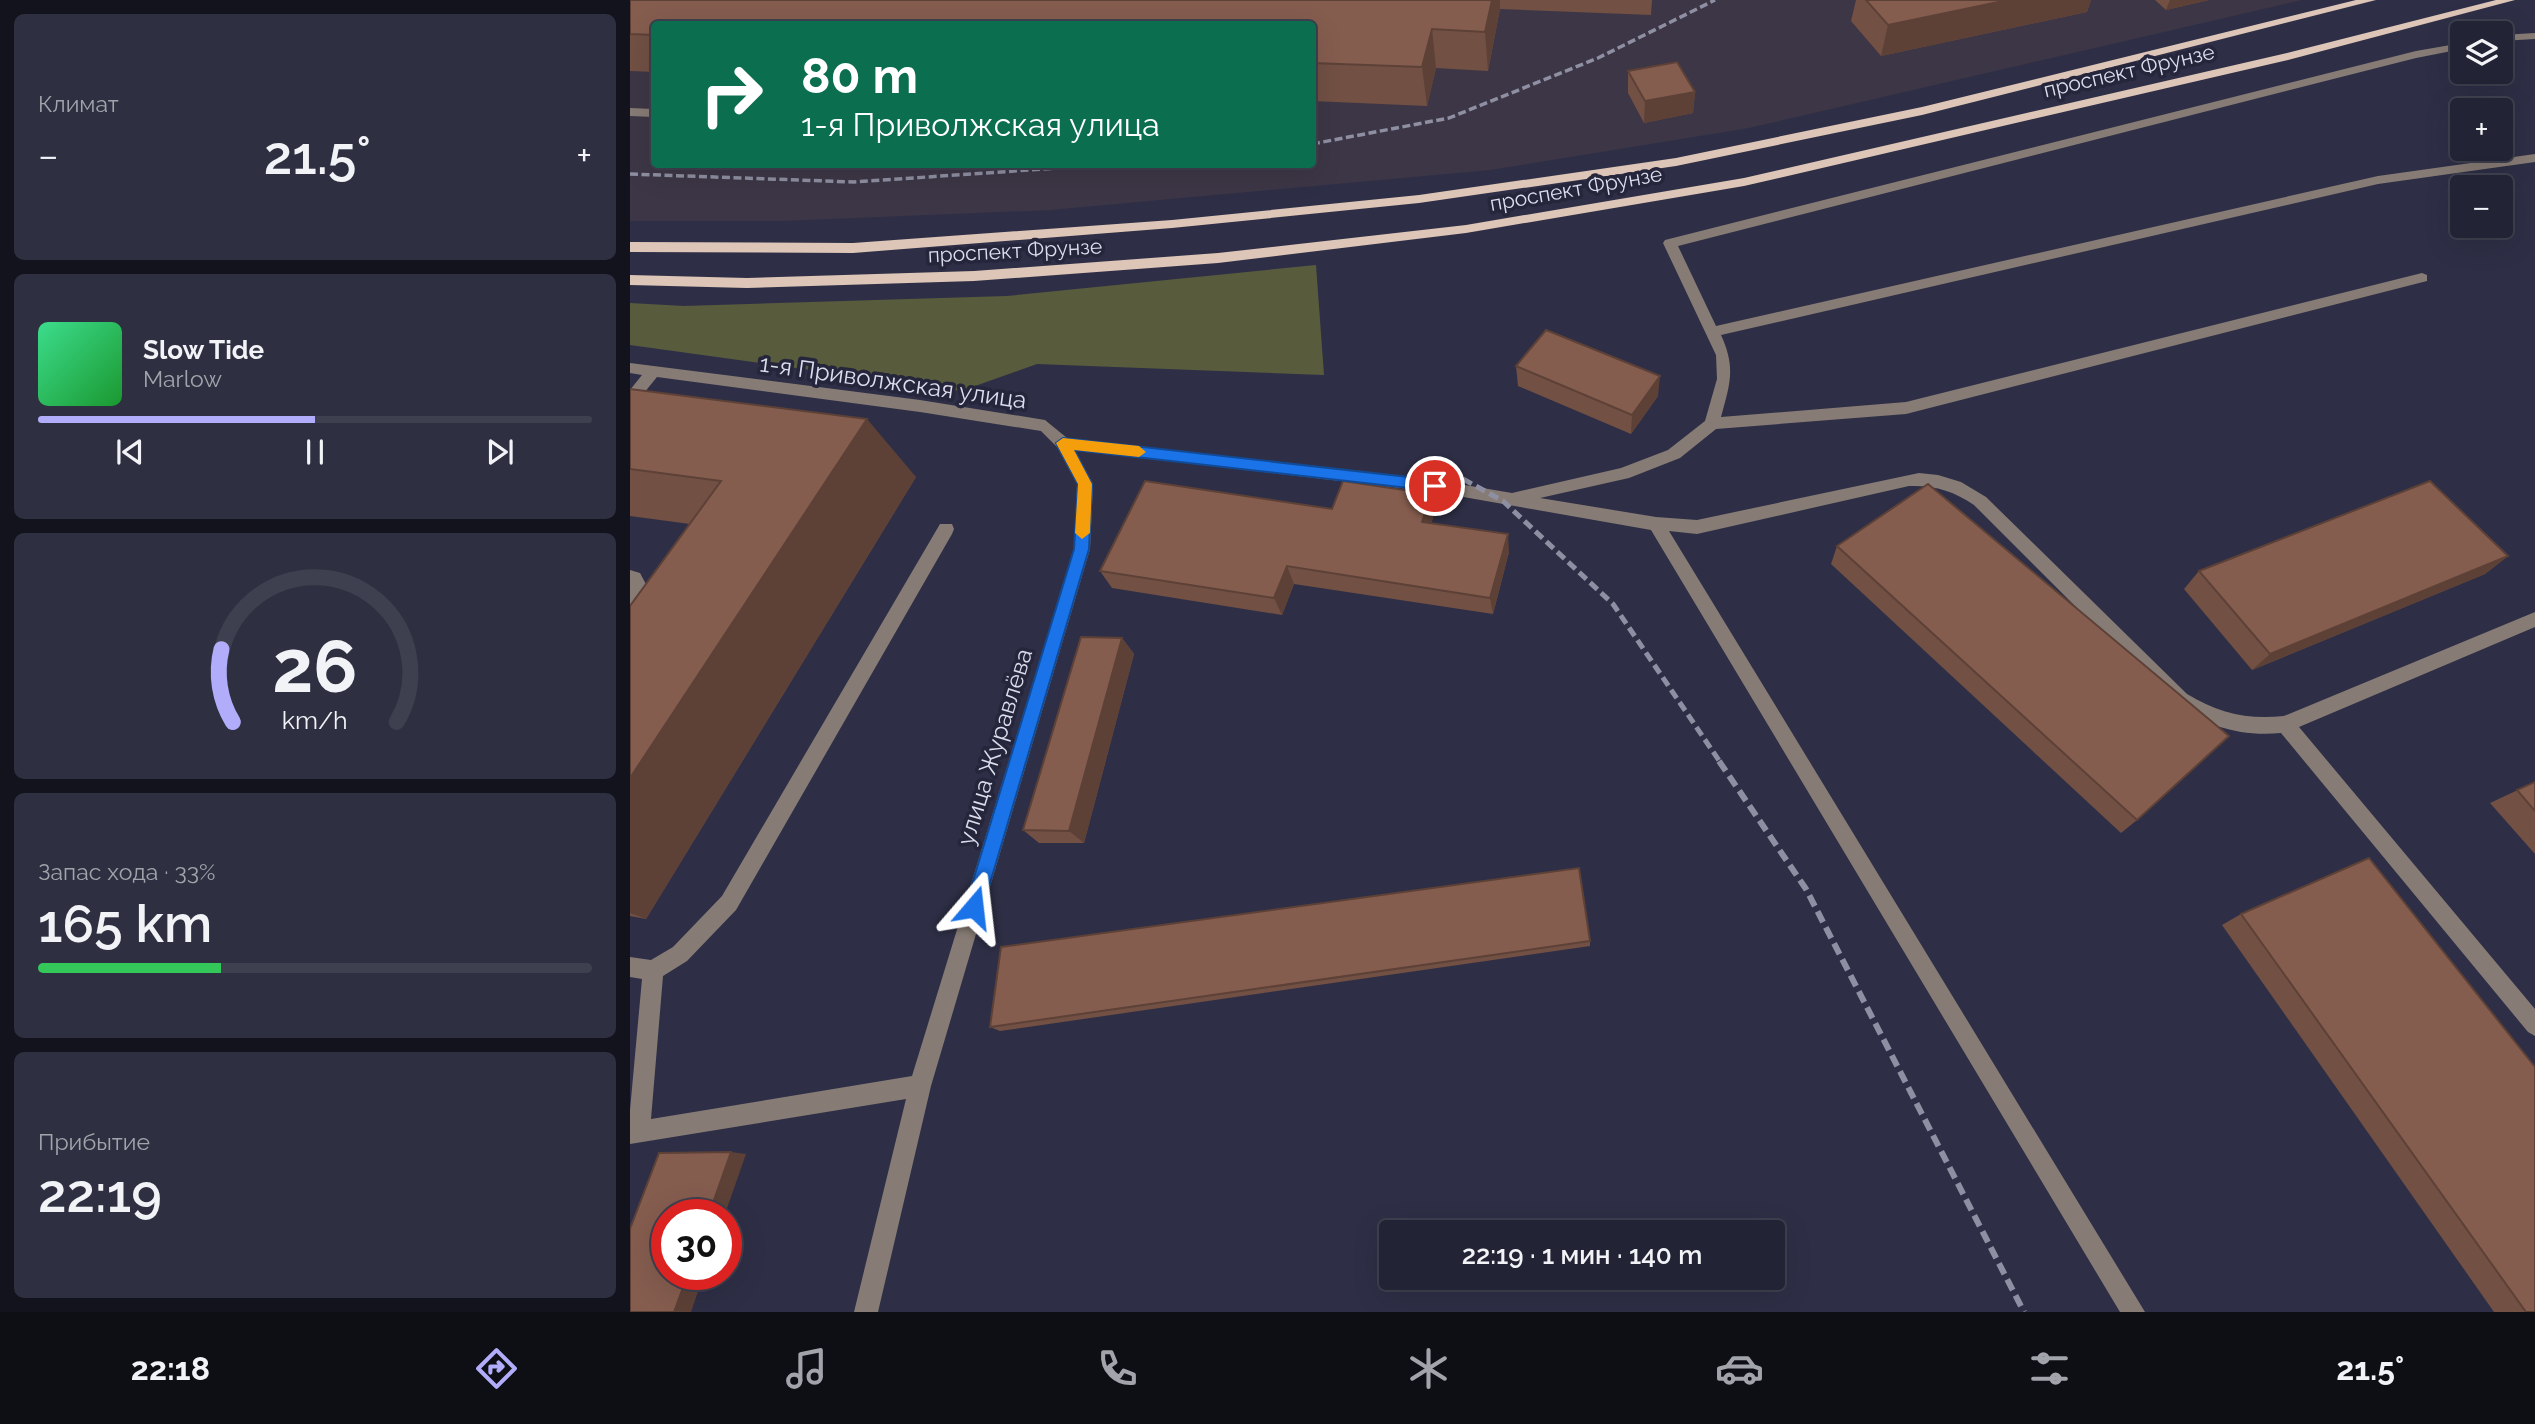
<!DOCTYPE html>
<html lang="ru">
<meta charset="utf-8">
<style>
:root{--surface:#222334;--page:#2e2f40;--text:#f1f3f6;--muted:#a2a4ac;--line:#3f404f;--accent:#b1adfa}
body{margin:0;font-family:Raleway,sans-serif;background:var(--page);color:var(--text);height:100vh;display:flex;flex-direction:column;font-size:26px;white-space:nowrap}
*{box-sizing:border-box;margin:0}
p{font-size:23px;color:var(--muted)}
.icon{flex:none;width:38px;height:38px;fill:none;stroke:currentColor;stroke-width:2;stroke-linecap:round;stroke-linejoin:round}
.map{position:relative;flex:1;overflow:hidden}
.sheet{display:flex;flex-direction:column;gap:14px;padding:14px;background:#13131d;width:630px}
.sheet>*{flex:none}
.guide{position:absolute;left:21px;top:21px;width:665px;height:147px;border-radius:7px;box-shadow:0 7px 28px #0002,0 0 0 2px var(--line);background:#0b6e4f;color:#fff;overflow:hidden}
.tools{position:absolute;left:1820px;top:21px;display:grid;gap:14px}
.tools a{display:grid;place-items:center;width:63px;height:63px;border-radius:7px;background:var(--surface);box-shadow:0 7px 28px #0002,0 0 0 2px var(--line);font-size:35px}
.speed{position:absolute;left:21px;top:1199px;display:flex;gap:14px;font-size:35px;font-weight:700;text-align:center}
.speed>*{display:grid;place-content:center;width:91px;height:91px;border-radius:50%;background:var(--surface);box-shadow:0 7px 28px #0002,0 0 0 2px var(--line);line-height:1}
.speed .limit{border:10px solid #d22;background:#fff;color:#111}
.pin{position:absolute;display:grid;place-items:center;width:60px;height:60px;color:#fff;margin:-30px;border:4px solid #fff;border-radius:50%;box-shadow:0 2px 7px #0007}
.me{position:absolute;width:77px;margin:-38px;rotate:17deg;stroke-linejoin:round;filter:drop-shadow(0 0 5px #0008)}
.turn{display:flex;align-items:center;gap:24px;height:147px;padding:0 35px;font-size:32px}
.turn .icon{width:91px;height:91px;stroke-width:2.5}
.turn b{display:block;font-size:49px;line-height:60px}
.big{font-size:52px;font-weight:600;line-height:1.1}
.sheet .card{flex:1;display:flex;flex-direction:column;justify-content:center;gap:10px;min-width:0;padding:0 24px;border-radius:10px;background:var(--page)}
.sheet .dial{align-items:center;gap:0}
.dial svg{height:182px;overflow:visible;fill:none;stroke:var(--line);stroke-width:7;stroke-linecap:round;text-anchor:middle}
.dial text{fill:var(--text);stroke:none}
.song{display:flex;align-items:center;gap:21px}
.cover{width:84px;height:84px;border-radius:10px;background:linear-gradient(135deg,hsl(150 70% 55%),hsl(130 70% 35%))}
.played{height:7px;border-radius:4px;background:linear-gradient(90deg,var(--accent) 50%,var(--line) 50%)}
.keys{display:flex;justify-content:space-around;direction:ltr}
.heat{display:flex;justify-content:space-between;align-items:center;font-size:38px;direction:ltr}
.charge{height:10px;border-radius:5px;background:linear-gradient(90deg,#34c759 33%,var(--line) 0)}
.trip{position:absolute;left:749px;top:1220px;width:406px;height:70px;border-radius:7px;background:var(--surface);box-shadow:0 7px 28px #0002,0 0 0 2px var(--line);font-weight:600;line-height:70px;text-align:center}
.menu{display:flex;height:112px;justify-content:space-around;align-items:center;background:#0e0e15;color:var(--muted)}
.menu .icon{width:49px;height:49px}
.menu .selected{color:var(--accent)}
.menu b{font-size:32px;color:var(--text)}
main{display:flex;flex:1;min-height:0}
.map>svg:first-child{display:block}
</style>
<main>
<section class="sheet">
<div class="card"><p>Климат</p>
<div class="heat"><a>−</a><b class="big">21.5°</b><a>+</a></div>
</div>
<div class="card">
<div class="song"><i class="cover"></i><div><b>Slow Tide</b><p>Marlow</p></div></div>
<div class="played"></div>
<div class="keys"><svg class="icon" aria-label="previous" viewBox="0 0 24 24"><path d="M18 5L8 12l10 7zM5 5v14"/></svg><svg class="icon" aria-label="pause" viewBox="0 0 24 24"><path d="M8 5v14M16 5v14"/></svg><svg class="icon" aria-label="next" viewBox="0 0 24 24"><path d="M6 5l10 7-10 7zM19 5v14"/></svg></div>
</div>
<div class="card dial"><svg viewBox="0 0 100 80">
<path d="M14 69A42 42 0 1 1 86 69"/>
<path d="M14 69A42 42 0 0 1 9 37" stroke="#b1adfa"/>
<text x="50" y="56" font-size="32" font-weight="700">26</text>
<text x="50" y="72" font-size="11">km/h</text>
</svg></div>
<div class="card"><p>Запас хода · 33%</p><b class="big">165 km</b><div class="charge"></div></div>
<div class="card"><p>Прибытие</p><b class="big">22:19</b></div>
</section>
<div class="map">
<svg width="1905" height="1312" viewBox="0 0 1905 1312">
<rect width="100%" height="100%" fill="#2e2f46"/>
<path fill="#3d3646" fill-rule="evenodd" d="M0 0H1672L1119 128 860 170 420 210 152 221H0ZM24 24H682V164H24Z"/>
<path fill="#585c3d" d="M686 265 694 375 407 364 331 391 0 345V303L54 306 377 296Z"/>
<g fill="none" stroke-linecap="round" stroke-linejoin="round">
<g fill="#877c75" fill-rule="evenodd">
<path d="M1905 33V39L1871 41V35Z"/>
<path d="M1832 43V49L1786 58 1048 246 1086 326 1748 176 1905 154V162L1748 184 1091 335C1106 368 1100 384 1091 417L1276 402 1792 273 1797 275V281L1276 414 1086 429 1050 458 999 478 910 498 1026 517 1067 520 1289 473 1308 475 1331 482 1356 497 1557 694C1589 713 1617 720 1654 716L1905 612V627L1669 727 1905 1009V1036L1898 1032 1651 733C1611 737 1578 726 1545 706L1344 505C1324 491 1304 485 1279 486L1067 534 1039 531 1515 1312H1490L1021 530 805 492 445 450 463 484 460 549 301 1086 248 1312H224L276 1099 0 1144V1110L12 979 0 977V957L21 960 43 947 92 896 310 524H322L324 529 322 534 106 910 57 961 33 976 21 1119 282 1076 444 549 447 484 427 447 411 431 290 412 27 377 5 404 0 406V390L12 375 0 373V363L290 400 415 420 437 438 805 480 882 493 991 468 1038 450 1075 421 1087 379 1086 355 1033 243 1035 240 1786 51Z"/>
<path d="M0 108 24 109V117L0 116Z"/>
<path d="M0 570 10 573 18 588 6 607 0 609Z"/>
</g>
<g fill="#ddc5b7" fill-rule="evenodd">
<path d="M1726 0H1746L1292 115 1046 166 789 203 542 228 223 253 0 252V242L223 243 542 220 789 195 1046 158 1292 107Z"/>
<path d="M1866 0H1885L1658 60 1114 186 836 233 588 263 344 281 117 288 0 285V275L117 278 344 271 588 253 836 225 1114 178 1657 53Z"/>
</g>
<g stroke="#8e8fa2" stroke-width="3.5" stroke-dasharray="8 3.5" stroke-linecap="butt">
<path d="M682 144 819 118 968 58 1085 0"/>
<path d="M0 174 224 182 487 164"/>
</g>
<path stroke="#8e8fa2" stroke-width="5" stroke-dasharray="10 5" stroke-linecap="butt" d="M833 479 873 501 983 604 1090 762"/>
<path stroke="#8e8fa2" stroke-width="6" stroke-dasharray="12 6" stroke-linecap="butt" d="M1089 761 1176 889 1394 1312"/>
</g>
<g fill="#725044">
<path d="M0 0H1022L1021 15 870 9 858 71 806 68 797 106 682 101V24H24V72L0 71Z"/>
<path d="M1226 0H1461L1457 12 1251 56 1221 21Z"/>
<path d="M1525 0H1579L1536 10Z"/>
<path d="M998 71 1065 92 1063 113 1014 123 998 93Z"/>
<path d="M886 366 1028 396 1001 434 888 386Z"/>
<path d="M0 389 286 477 16 919 0 916V606L60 524 0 516Z"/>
<path d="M702 509 805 512 801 523 879 552 863 614 664 584 652 615 482 588 470 571Z"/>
<path d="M1207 546 1507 820 1491 833 1201 564Z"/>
<path d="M1878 556 1855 574 1622 670 1554 589 1569 571Z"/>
<path d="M492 638 504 654 454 843H409L393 830Z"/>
<path d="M1905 782V854L1860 803Z"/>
<path d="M1611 914 1905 1312H1864L1592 925Z"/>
<path d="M960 941V946L370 1031 360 1027Z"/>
</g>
<g fill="#5d4137">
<path d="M862 0H870V9L858 71 855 32Z"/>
<path d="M1378 0H1461L1457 12 1251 56 1258 25Z"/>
<path d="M1540 0H1579L1536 10Z"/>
<path d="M802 29 806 68 797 106 792 67Z"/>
<path d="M1065 92 1063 113 1014 123 1015 101Z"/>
<path d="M1030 376 1028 396 1001 434 1002 415Z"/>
<path d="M237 419 286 477 16 919 0 913V778Z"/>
<path d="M801 494 805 512 796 540 792 522Z"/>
<path d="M878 534 879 552 863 614 860 598Z"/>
<path d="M1878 556 1855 574 1622 670 1640 654Z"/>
<path d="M657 566 664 584 652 615 644 598Z"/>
<path d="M492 638 504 654 454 843 439 831Z"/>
<path d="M101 1152 116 1154 95 1214H79Z"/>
<path d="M58 1274H74L61 1312H44Z"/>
</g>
<g fill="#855d4f" stroke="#5d4137" stroke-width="2">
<path d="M0 0H862L855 32 802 29 792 67 682 63V24H24V35L0 34Z"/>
<path d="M1236 0H1378L1258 25Z"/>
<path d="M1047 62 1065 92 1015 101 998 71Z"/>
<path d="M916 330 1030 376 1002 415 886 366Z"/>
<path d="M0 389 237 419 0 778V606L91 481 0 469Z"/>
<path d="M515 481 702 509 713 481 801 494 792 522 878 534 860 598 657 566 644 598 470 571Z"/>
<path d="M1800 481 1878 556 1640 654 1569 571Z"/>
<path d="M1298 484 1599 736 1507 820 1207 546Z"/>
<path d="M451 637 492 638 439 831 393 830Z"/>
<path d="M1905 782V811L1887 790Z"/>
<path d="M1739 858 1905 1067V1312H1896L1611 914Z"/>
<path d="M949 868 960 941 360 1027 371 947Z"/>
<path d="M101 1152 79 1214H37V1274H58L44 1312H0V1229L29 1153Z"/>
</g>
<path fill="#1a73e8" stroke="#114b97" stroke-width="2" d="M433 438 805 480 812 486 805 491 444 450 462 484 459 549 353 907 350 914 344 916 337 914 335 907 444 549 448 484 426 443Z"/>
<path fill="#f59e0b" d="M433 438 509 446 516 452 509 457 444 450 462 484 460 533 452 539 445 533 448 484 426 443Z"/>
<g text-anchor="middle" stroke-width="7" stroke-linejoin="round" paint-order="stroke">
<g font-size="21" fill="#dcddec" stroke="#25253b">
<text transform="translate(1499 71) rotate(-13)" y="7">проспект Фрунзе</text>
<text transform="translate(946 189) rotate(-10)" y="7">проспект Фрунзе</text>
<text transform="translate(385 251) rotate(-3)" y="7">проспект Фрунзе</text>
</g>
<g font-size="24" fill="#dcddec" stroke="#25253b">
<text transform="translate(263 382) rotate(8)" y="8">1-я Приволжская улица</text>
<text transform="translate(365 747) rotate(-73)" y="8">улица Журавлёва</text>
</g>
</g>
</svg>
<div class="tools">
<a><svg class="icon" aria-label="layers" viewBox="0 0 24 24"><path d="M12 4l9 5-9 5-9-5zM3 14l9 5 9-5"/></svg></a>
<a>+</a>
<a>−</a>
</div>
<div class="speed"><div class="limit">30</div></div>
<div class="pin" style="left:805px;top:486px;background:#d93025"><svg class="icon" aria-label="arrive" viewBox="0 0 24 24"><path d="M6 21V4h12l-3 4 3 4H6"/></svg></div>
<svg class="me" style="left:344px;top:907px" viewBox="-20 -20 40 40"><path d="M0-17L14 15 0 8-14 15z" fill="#1a73e8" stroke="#fff" stroke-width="4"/></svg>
<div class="trip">22:19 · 1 мин · 140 m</div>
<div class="guide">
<div class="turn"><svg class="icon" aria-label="right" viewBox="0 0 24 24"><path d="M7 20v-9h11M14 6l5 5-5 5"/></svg><div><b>80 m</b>1-я Приволжская улица</div></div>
</div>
</div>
</main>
<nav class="menu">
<b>22:18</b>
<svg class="icon selected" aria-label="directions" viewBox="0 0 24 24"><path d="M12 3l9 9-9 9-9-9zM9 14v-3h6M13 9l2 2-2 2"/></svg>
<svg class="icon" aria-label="music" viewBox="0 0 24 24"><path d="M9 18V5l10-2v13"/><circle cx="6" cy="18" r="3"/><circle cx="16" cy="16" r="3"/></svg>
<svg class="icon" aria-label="phone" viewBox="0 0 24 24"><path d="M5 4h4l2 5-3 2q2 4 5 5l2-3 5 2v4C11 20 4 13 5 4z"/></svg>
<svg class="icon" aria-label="climate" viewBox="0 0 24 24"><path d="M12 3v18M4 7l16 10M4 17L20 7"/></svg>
<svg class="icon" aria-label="car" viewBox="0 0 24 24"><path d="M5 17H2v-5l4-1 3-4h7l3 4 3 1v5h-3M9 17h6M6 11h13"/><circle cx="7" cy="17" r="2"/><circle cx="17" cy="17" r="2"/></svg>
<svg class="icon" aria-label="filters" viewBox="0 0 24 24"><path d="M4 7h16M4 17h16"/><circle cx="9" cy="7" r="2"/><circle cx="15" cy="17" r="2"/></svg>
<b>21.5°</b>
</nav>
